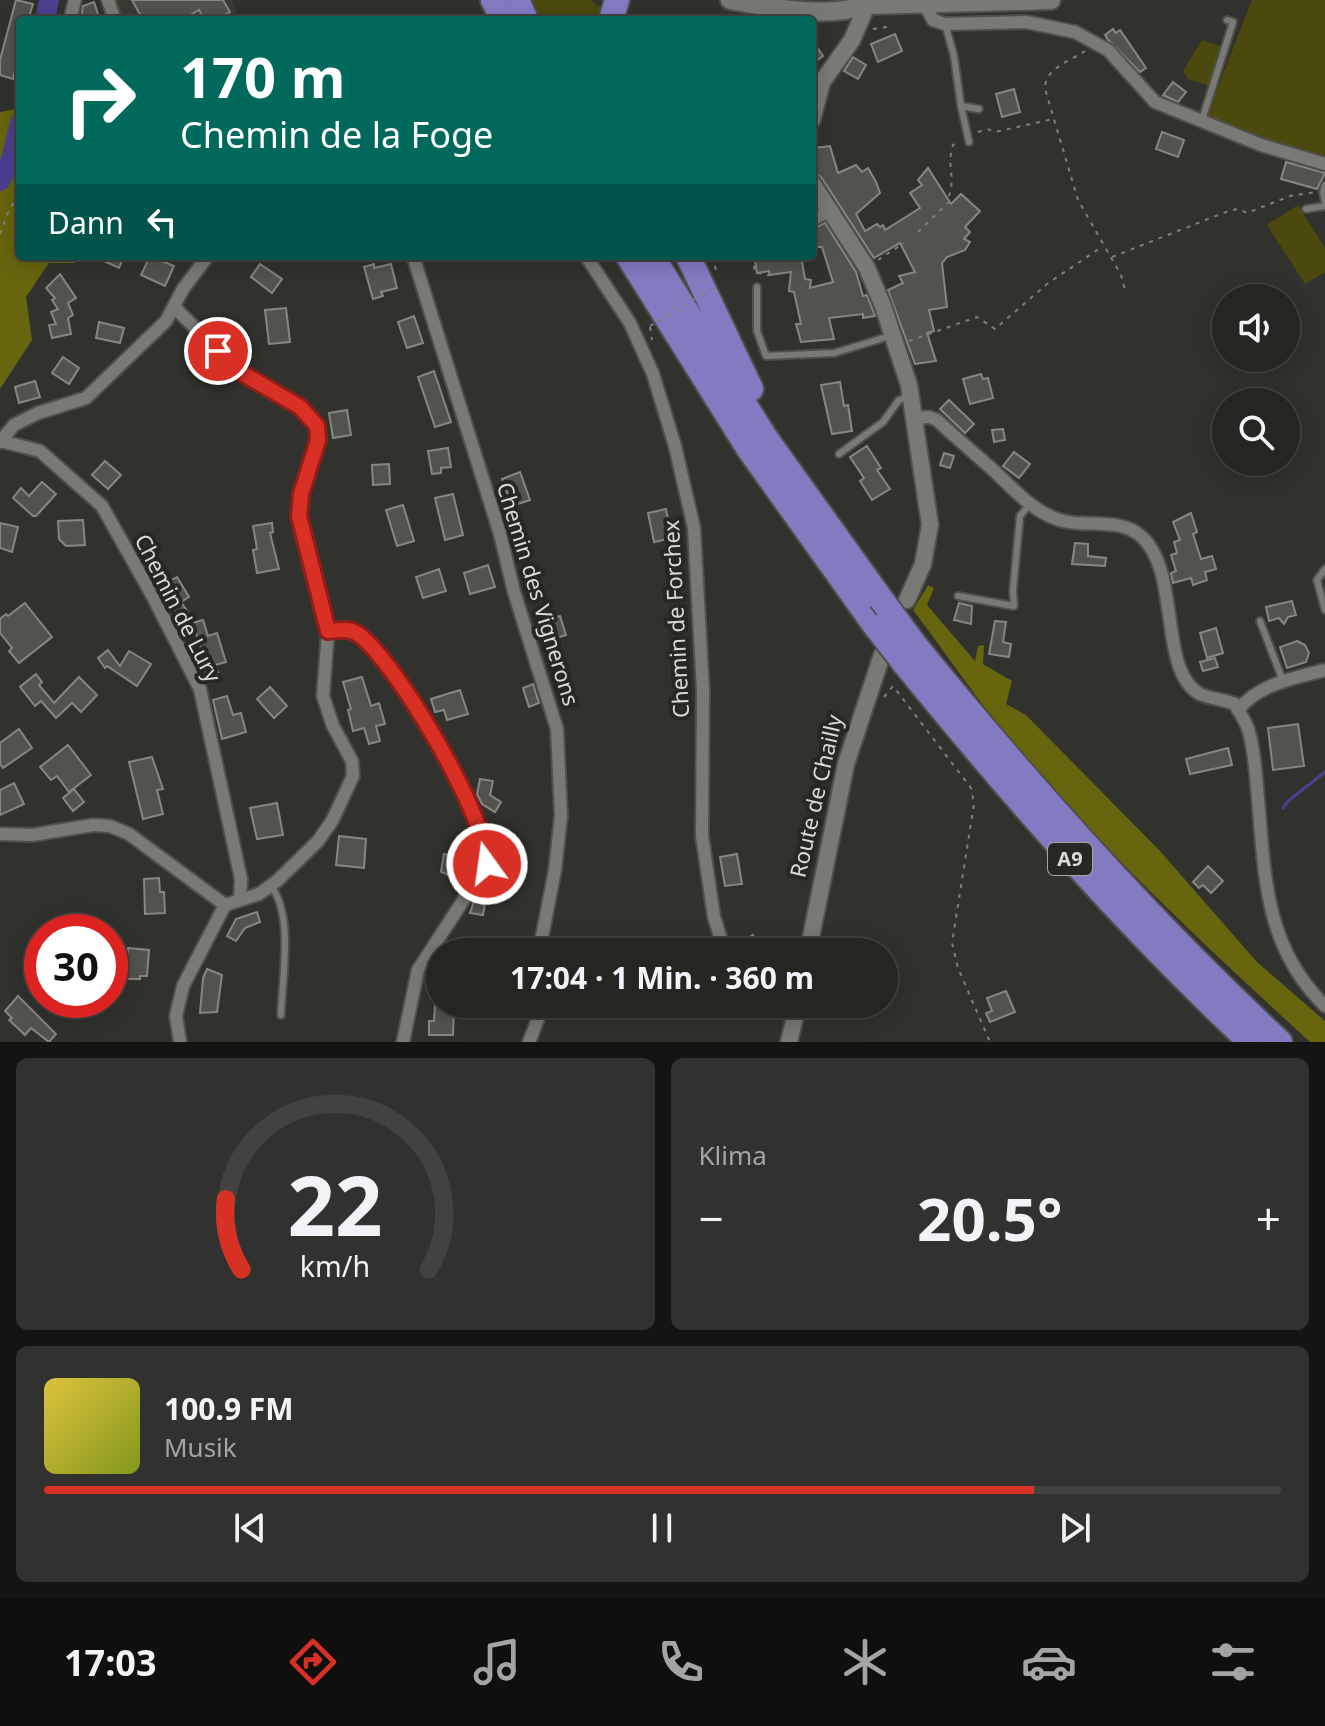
<!DOCTYPE html>
<html lang="de">
<meta charset="utf-8">
<style>
:root{--surface:#252522;--page:#31312f;--text:#f1f3f6;--muted:#a3a5a5;--line:#424240;--accent:#d93025}
body{margin:0;font-family:"Noto Sans",sans-serif;background:var(--page);color:var(--text);height:100vh;display:flex;flex-direction:column;font-size:30px;white-space:nowrap}
*{box-sizing:border-box;margin:0}
p{font-size:26px;color:var(--muted)}
.icon{flex:none;width:44px;height:44px;fill:none;stroke:currentColor;stroke-width:2;stroke-linecap:round;stroke-linejoin:round}
.map{position:relative;height:1042px;overflow:hidden}
.side{display:flex;flex-direction:column;gap:16px;padding:16px;background:#141413;flex:1}
.side>*{flex:none}
.guide{position:absolute;left:16px;top:16px;width:800px;height:244px;border-radius:8px;box-shadow:0 4px 20px #0003,0 0 0 2px var(--line);background:#00695c;color:#fff;overflow:hidden}
.fabs{position:absolute;left:1212px;top:284px;display:grid;gap:16px}
.fabs a{display:grid;place-items:center;width:88px;height:88px;border-radius:50%;background:var(--surface);box-shadow:0 4px 20px #0003,0 0 0 2px var(--line);font-size:40px}
.speed{position:absolute;left:24px;top:914px;display:flex;gap:16px;font-size:40px;font-weight:700;text-align:center}
.speed>*{display:grid;place-content:center;width:104px;height:104px;border-radius:50%;background:var(--surface);box-shadow:0 4px 20px #0003,0 0 0 2px var(--line);line-height:1}
.speed .limit{border:12px solid #d22;background:#fff;color:#111}
.pin{position:absolute;display:grid;place-items:center;width:68px;height:68px;color:#fff;margin:-34px;border:4px solid #fff;border-radius:50%;box-shadow:0 2px 8px #0007}
.me{position:absolute;width:88px;margin:-44px;rotate:346deg;stroke-linejoin:round;filter:drop-shadow(0 0 6px #0008)}
.turn{display:flex;align-items:center;gap:28px;height:168px;padding:0 32px;font-size:36px}
.turn .icon{width:104px;height:104px;stroke-width:2.5}
.turn b{display:block;font-size:56px;line-height:68px}
.then{display:flex;align-items:center;height:76px;padding:0 32px;background:#0003;gap:16px;font-size:30px}
.big{font-size:60px;font-weight:700;line-height:1.1}
.side .card{flex:1;display:flex;flex-direction:column;justify-content:center;gap:12px;min-width:0;padding:0 28px;border-radius:12px;background:var(--page)}
.side .dial{align-items:center;gap:0}
.dial svg{height:208px;overflow:visible;fill:none;stroke:var(--line);stroke-width:7;stroke-linecap:round;text-anchor:middle}
.dial text{fill:var(--text);stroke:none}
.song{display:flex;align-items:center;gap:24px}
.cover{width:96px;height:96px;border-radius:12px;background:linear-gradient(135deg,hsl(50 70% 55%),hsl(70 70% 35%))}
.played{height:8px;border-radius:4px;background:linear-gradient(90deg,var(--accent) 80%,var(--line) 80%)}
.keys{display:flex;justify-content:space-around;direction:ltr}
.heat{display:flex;justify-content:space-between;align-items:center;font-size:44px;direction:ltr}
.side .tiles{flex:1;display:grid;gap:16px;grid-template-columns:1fr 1fr}
.card:last-child{grid-column:span 2}
.trip{position:absolute;left:426px;top:938px;width:472px;height:80px;border-radius:40px;background:var(--surface);box-shadow:0 4px 20px #0003,0 0 0 2px var(--line);font-weight:700;line-height:80px;text-align:center}
.dock{display:flex;height:128px;justify-content:space-around;align-items:center;background:#0f0f0e;color:var(--muted)}
.dock .icon{width:56px;height:56px}
.dock .on{color:var(--accent)}
.dock b{font-size:36px;color:var(--text)}
.map>svg:first-child{display:block}
</style>
<div class="map">
<svg width="1325" height="1042" viewBox="0 0 1325 1042">
<rect width="100%" height="100%" fill="#31312d"/>
<path fill="#3a3b31" d="M99 0H232L238 19 107 20Z"/>
<g fill="#4b490e">
<path d="M531 0H591L596 5 605 8 603 20H541Z"/>
<path d="M1252 0H1325V157L1271 144 1206 117Z"/>
<path d="M1202 40 1223 47 1210 86 1188 79 1183 71Z"/>
<path d="M1298 205 1325 248V272L1305 284 1267 225Z"/>
</g>
<g fill="#67650e">
<path d="M20 105V256H75V263H49L26 297 32 340 0 389V112L12 110Z"/>
<path d="M928 585 934 588 927 605 975 661 978 646 984 645 983 664 1012 681 1006 704 1026 715 1160 851 1257 962 1325 1021V1042H1310C1202 943 1093 842 1001 728 970 690 943 649 913 610Z"/>
</g>
<g fill="none" stroke-linecap="round" stroke-linejoin="round">
<path stroke="#4c3f8f" stroke-width="3" d="M1283 808 1288 801 1325 772"/>
<g stroke="#4c3f8f" stroke-width="20">
<path d="M45 20 49 0"/>
<path d="M0 181 11 160 20 123"/>
</g>
</g>
<g fill="#53534e" stroke="#878782" stroke-width="2">
<path d="M16 0 33 4 28 20H20V51L13 79 0 75V60Z"/>
<path d="M132 0H223L230 12 217 20H204L199 10 182 20H143Z"/>
<path d="M94 2 100 20H81L83 6Z"/>
<path d="M1113 29 1116 33 1120 30 1146 68 1140 72 1108 40 1105 35Z"/>
<path d="M895 34 902 51 878 62 871 44Z"/>
<path d="M812 40 823 56 812 64Z"/>
<path d="M853 57 866 65 858 79 844 71Z"/>
<path d="M1173 82 1186 92 1178 102 1163 95Z"/>
<path d="M1014 89 1020 112 1002 117 996 94Z"/>
<path d="M1162 132 1184 140 1178 157 1156 149Z"/>
<path d="M830 146 838 173 856 165 862 172 868 168 876 182 880 193 856 214 865 231 877 224 880 227 883 225 885 230 920 208 910 193 922 185 918 180 928 168 951 204 961 194 980 211 965 227 970 232 964 239 970 242 965 250 947 257 942 263 947 307 929 310 934 331 927 333 936 361 915 364 888 290 903 283 899 276 915 272 900 243 874 258 821 177 814 173V148Z"/>
<path d="M1286 162 1325 173 1317 189 1281 179Z"/>
<path d="M825 223 856 272 863 296 867 295 875 316 863 318V314L829 318 834 339 801 342 796 324H801L794 292 789 291 791 272 770 275 769 271 757 273 754 256H801L805 279 811 280 810 288 833 282 822 247H812V229Z"/>
<path d="M93 256H124L119 268Z"/>
<path d="M150 256 174 266 165 286 141 275Z"/>
<path d="M260 264 282 279 272 293 251 277Z"/>
<path d="M374 264V268L391 264 397 288 381 292 383 296 373 299 364 267Z"/>
<path d="M60 274 76 298 68 303 73 315 68 318 71 334 52 338 49 325 56 324 51 312 58 309 52 300 55 298 46 288Z"/>
<path d="M286 308 290 342 269 344 265 310Z"/>
<path d="M414 316 423 343 407 348 398 322Z"/>
<path d="M99 322 124 328 120 343 96 338Z"/>
<path d="M63 357 79 368 69 384 52 373Z"/>
<path d="M434 371 451 422 435 427 418 377Z"/>
<path d="M981 374 983 379 988 378 993 398 970 404 963 379Z"/>
<path d="M35 381 40 397 19 403 15 387Z"/>
<path d="M840 382 844 406 848 405 852 431 832 434 821 385Z"/>
<path d="M949 400 974 424 965 433 940 409Z"/>
<path d="M347 410 351 435 333 438 329 413Z"/>
<path d="M1003 429 1005 440 994 442 992 430Z"/>
<path d="M867 446 881 468 877 470 890 489 872 500 860 481 864 478 850 457Z"/>
<path d="M448 448 451 467 441 468V473L432 474 428 451Z"/>
<path d="M1014 452 1030 464 1019 478 1003 466Z"/>
<path d="M944 453 954 456 950 468 940 465Z"/>
<path d="M105 461 121 475 108 489 92 475Z"/>
<path d="M389 464 390 484 373 485 372 465Z"/>
<path d="M520 472 530 500 512 506 502 479Z"/>
<path d="M42 482 56 494 36 516H33L13 498 21 488 29 496Z"/>
<path d="M453 494 463 535 445 540 435 498Z"/>
<path d="M403 505 414 541 397 546 386 510Z"/>
<path d="M666 509 669 524 674 523 677 537 654 542 648 513Z"/>
<path d="M1191 513 1197 532 1193 534 1201 559 1212 556 1216 569 1205 572 1207 580 1193 585 1191 578 1173 583 1171 573 1176 571 1171 555 1177 553 1174 542 1180 540 1173 522Z"/>
<path d="M83 520 85 545 66 546 59 539 58 521Z"/>
<path d="M0 523 18 527 12 552 0 548Z"/>
<path d="M272 523 273 532 270 533 279 569 257 573 253 550 257 549 253 526Z"/>
<path d="M1075 543 1088 544V556L1106 558 1105 566 1072 564Z"/>
<path d="M488 565 495 587 470 594 464 573Z"/>
<path d="M439 569 446 591 423 598 416 577Z"/>
<path d="M177 577 189 597 181 602 188 612 180 618 161 586Z"/>
<path d="M1292 601 1296 615 1288 617 1284 624 1279 618 1269 621 1266 607Z"/>
<path d="M25 603 52 637 19 663 9 651 12 648 0 633V619L6 614 8 616Z"/>
<path d="M959 603 972 606 971 624 954 620Z"/>
<path d="M560 616 566 635 549 640 543 621Z"/>
<path d="M203 620 208 636 217 633 226 662 208 667 192 623Z"/>
<path d="M995 621 1006 622 1003 642 1011 644 1009 657 989 654Z"/>
<path d="M1216 628 1223 653 1207 658 1200 633Z"/>
<path d="M1297 641 1305 645 1309 653 1306 662 1287 668 1280 647Z"/>
<path d="M108 650 120 666 129 651 151 664 137 686 107 666 105 668 98 658Z"/>
<path d="M1215 658 1218 667 1203 671 1200 662Z"/>
<path d="M217 669 220 679 208 683 205 672Z"/>
<path d="M36 674 42 682 39 685 54 703 79 677 97 695 81 712 72 703 56 718 41 701 35 706 20 687Z"/>
<path d="M362 677 371 706 379 703 385 724 376 726 380 741 369 744 364 728 353 731 348 710 351 709 343 682Z"/>
<path d="M533 684 539 703 529 707 523 688Z"/>
<path d="M270 687 287 706 274 718 257 699Z"/>
<path d="M460 690 468 714 447 720 444 710 435 712 431 699Z"/>
<path d="M227 696 233 715 241 713 246 732 222 739 213 700Z"/>
<path d="M1298 724 1304 766 1273 770 1268 728Z"/>
<path d="M19 729 32 748 3 768 0 764V743Z"/>
<path d="M68 745 91 775 69 792 57 776 51 780 40 767Z"/>
<path d="M1228 748 1232 765 1190 774 1186 759Z"/>
<path d="M152 757 163 789 157 790 163 814 143 819 129 762Z"/>
<path d="M480 779 493 781 490 795 501 802 495 812 482 804 477 794Z"/>
<path d="M14 783 24 804 0 815V790Z"/>
<path d="M74 789 84 802 73 811 63 798Z"/>
<path d="M277 803 283 835 257 839 250 808Z"/>
<path d="M339 836 366 839 364 868 336 865Z"/>
<path d="M444 854 466 858 458 879 441 872Z"/>
<path d="M737 854 742 884 725 886 720 857Z"/>
<path d="M501 861 524 864 523 877H518L516 888 498 886Z"/>
<path d="M1208 866 1223 881 1211 893 1203 885 1199 888 1193 882Z"/>
<path d="M159 878 160 892H164L165 913 145 914 144 879Z"/>
<path d="M474 901 485 903 483 915 470 913Z"/>
<path d="M257 912 260 922 245 928 236 941 227 936 236 919Z"/>
<path d="M753 935 763 952H742L738 944Z"/>
<path d="M128 948 149 950 147 976H140V979H126Z"/>
<path d="M207 969 222 975 217 1012 200 1013 203 978Z"/>
<path d="M1006 991 1015 1012 990 1022 986 1013 992 1011 987 998Z"/>
<path d="M18 996 56 1034 49 1042 31 1028 25 1035 9 1020 12 1018 5 1011Z"/>
<path d="M435 1005H454L453 1035H429V1021H434Z"/>
</g>
<g fill="none" stroke-linecap="round" stroke-linejoin="round">
<g stroke="#4f4f4c" stroke-width="10">
<g id="service">
<path d="M945 24 954 56 961 106 979 109"/>
<path d="M961 106 969 142"/>
<path d="M1202 120 1233 22 1227 20"/>
<path d="M1325 185 1323 192 1325 202"/>
<path d="M1306 209 1325 206"/>
<path d="M757 287V331L766 356 834 353 890 336"/>
<path d="M839 454 883 422 899 400 909 397"/>
<path d="M1325 569 1317 580 1325 610"/>
<path d="M958 596 1014 606 1013 590 1020 516 1029 505"/>
<path d="M1260 621 1283 681"/>
<path d="M271 886C294 916 282 977 281 1015"/>
</g>
</g>
<g stroke="#4f4f4c" stroke-width="16">
<g id="minor">
<path d="M108 0 115 20"/>
<path d="M925 5 933 20 945 24 1026 22 1075 32 1108 50 1155 102 1261 145 1325 164"/>
<path d="M70 20 75 0"/>
<path d="M812 220 830 210"/>
<path d="M413 256 500 534 514 592 557 729 561 816 555 870 539 952"/>
<path d="M586 256 630 323 653 374 675 446 694 528 703 691 702 836 714 917 725 952"/>
<path d="M174 307 240 372 300 407 317 426 318 440 301 494 299 516 328 631"/>
<path d="M915 418 929 417 937 420C955 437 974 453 992 469 1011 486 1030 509 1054 518 1082 530 1118 515 1142 537 1181 573 1158 671 1200 694 1210 699 1224 699 1235 704 1240 714 1246 721 1249 732 1255 753 1256 777 1258 799 1265 878 1265 947 1325 1006"/>
<path d="M1 441 40 451 102 506 152 595 200 689 241 879 240 900"/>
<path d="M0 442 14 425 38 413 86 398 166 321 183 289 208 256"/>
<path d="M1238 710C1259 684 1294 678 1325 670"/>
<path d="M0 834 32 835 93 825 110 826 129 834 225 905 259 894 277 881 318 841 332 821 353 776 352 761 333 726 323 696 328 631 346 630 355 632C396 661 488 814 487 864L418 970 403 1042"/>
<path d="M774 1004 796 1013"/>
<path d="M180 1042 176 1016 183 986 225 905"/>
<path d="M529 1042 538 1019V1004"/>
</g>
</g>
<g stroke="#4f4f4c" stroke-width="20">
<g id="tertiary">
<path d="M812 120 822 82 852 40 867 5"/>
<path d="M812 183 867 268 883 306 909 385 930 525 923 564 907 600"/>
<path d="M808 952 846 764 882 655"/>
<path d="M789 1042 798 1004"/>
</g>
</g>
<g stroke="#4f4f4c" stroke-width="22">
<path id="secondary" d="M730 0C773 8 824 19 867 5L1051 0"/>
</g>
<g stroke="#4f4f4c" stroke-width="28">
<g id="motorway">
<path d="M493 0 503 20"/>
<path d="M517 0 526 20"/>
<path d="M611 20 617 0"/>
<path d="M628 256 748 448 876 627"/>
<path d="M652 256 765 437 881 599"/>
<path d="M688 256 751 389"/>
<path d="M915 645C1029 785 1148 919 1280 1042"/>
<path d="M904 663C1012 796 1125 925 1250 1042"/>
</g>
</g>
<g stroke="#7f7f7c" stroke-width="2" stroke-dasharray="4 6" stroke-linecap="butt">
<path d="M873 29 887 27"/>
<path d="M1085 51C1070 61 1044 69 1045 89L1078 200 1121 275 1125 290"/>
<path d="M978 132 987 129 995 132 1053 119"/>
<path d="M918 232 951 200 949 196C956 175 946 166 953 145L958 142"/>
<path d="M0 234 9 210 20 192"/>
<path d="M713 256 716 271"/>
<path d="M752 256 755 273 769 274 765 280"/>
<path d="M1112 257 1231 210 1238 209 1247 213 1290 196 1316 192"/>
<path d="M878 260 904 243"/>
<path d="M650 327 652 340"/>
<path d="M909 341 977 317 995 329 1047 284 1103 246"/>
<path d="M884 697 893 686 971 788 974 804 952 943 958 968 990 1042"/>
</g>
<use href="#service" stroke="#797975" stroke-width="6"/>
<use href="#minor" stroke="#797975" stroke-width="12"/>
<use href="#tertiary" stroke="#797975" stroke-width="16"/>
<use href="#secondary" stroke="#797975" stroke-width="18"/>
<use href="#motorway" stroke="#827bc2" stroke-width="24"/>
<g stroke="#4f4f4c" stroke-width="28" stroke-linecap="butt">
<g id="motorway-bridge">
<path d="M881 599 915 645"/>
<path d="M876 627 904 663"/>
</g>
</g>
<path stroke="#7f7f7c" stroke-width="2" stroke-dasharray="4 6" stroke-linecap="butt" d="M650 326 718 285"/>
<use href="#motorway-bridge" stroke="#827bc2" stroke-width="24"/>
</g>
<g fill="none" stroke-linecap="round" stroke-linejoin="round">
<g stroke="#8d1f18" stroke-width="20">
<path id="route" d="M218 351 240 372 300 407 317 426 318 440 301 494 299 516 328 631C339 630 349 628 358 634 396 661 488 818 487 864"/>
</g>
<use href="#route" stroke="#d93025" stroke-width="14"/>
</g>
<g text-anchor="middle" stroke-width="8" stroke-linejoin="round" paint-order="stroke">
<rect fill="#272723" stroke="#a4a4a2" stroke-width="2" x="1048" y="843" width="44" height="32" rx="6"/>
<g font-size="20" font-weight="bold" fill="#dadad8">
<text x="1070" y="866">A9</text>
</g>
<g font-size="22" fill="#dadad8" stroke="#272723">
<text transform="translate(538 594) rotate(73)" y="8">Chemin des Vignerons</text>
<text transform="translate(178 608) rotate(63)" y="8">Chemin de Lury</text>
<text transform="translate(676 619) rotate(-93)" y="8">Chemin de Forchex</text>
<text transform="translate(816 796) rotate(-77)" y="8">Route de Chailly</text>
</g>
</g>
</svg>
<div class="fabs">
<a><svg class="icon" aria-label="sound" viewBox="0 0 24 24"><path d="M4 9h4l5-4v14l-5-4H4zM17 9q2 3 0 6"/></svg></a>
<a><svg class="icon" aria-label="search" viewBox="0 0 24 24"><circle cx="10" cy="10" r="6"/><path d="M15 15l6 6"/></svg></a>
</div>
<div class="speed"><div class="limit">30</div></div>
<div class="pin" style="left:218px;top:351px;background:#d93025"><svg class="icon" aria-label="arrive" viewBox="0 0 24 24"><path d="M6 21V4h12l-3 4 3 4H6"/></svg></div>
<svg class="me" style="left:487px;top:864px" viewBox="-20 -20 40 40"><circle r="17" fill="#d93025" stroke="#fff" stroke-width="3"/><path d="M0-11L8 9 0 5-8 9z" fill="#fff"/></svg>
<div class="trip">17:04 · 1 Min. · 360 m</div>
<div class="guide">
<div class="turn"><svg class="icon" aria-label="right" viewBox="0 0 24 24"><path d="M7 20v-9h11M14 6l5 5-5 5"/></svg><div><b>170 m</b>Chemin de la Foge</div></div>
<div class="then">Dann<svg class="icon" aria-label="left" viewBox="0 0 24 24"><path d="M17 20v-9H6M10 6l-5 5 5 5"/></svg></div>
</div>
</div>
<section class="side">
<div class="tiles">
<div class="card dial"><svg viewBox="0 0 100 80">
<path d="M14 69A42 42 0 1 1 86 69"/>
<path d="M14 69A42 42 0 0 1 8 42" stroke="#d93025"/>
<text x="50" y="56" font-size="32" font-weight="700">22</text>
<text x="50" y="72" font-size="11">km/h</text>
</svg></div>
<div class="card"><p>Klima</p>
<div class="heat"><a>−</a><b class="big">20.5°</b><a>+</a></div>
</div>
<div class="card">
<div class="song"><i class="cover"></i><div><b>100.9 FM</b><p>Musik</p></div></div>
<div class="played"></div>
<div class="keys"><svg class="icon" aria-label="previous" viewBox="0 0 24 24"><path d="M18 5L8 12l10 7zM5 5v14"/></svg><svg class="icon" aria-label="pause" viewBox="0 0 24 24"><path d="M8 5v14M16 5v14"/></svg><svg class="icon" aria-label="next" viewBox="0 0 24 24"><path d="M6 5l10 7-10 7zM19 5v14"/></svg></div>
</div>
</div>
</section>
<nav class="dock">
<b>17:03</b>
<svg class="icon on" aria-label="directions" viewBox="0 0 24 24"><path d="M12 3l9 9-9 9-9-9zM9 14v-3h6M13 9l2 2-2 2"/></svg>
<svg class="icon" aria-label="music" viewBox="0 0 24 24"><path d="M9 18V5l10-2v13"/><circle cx="6" cy="18" r="3"/><circle cx="16" cy="16" r="3"/></svg>
<svg class="icon" aria-label="phone" viewBox="0 0 24 24"><path d="M5 4h4l2 5-3 2q2 4 5 5l2-3 5 2v4C11 20 4 13 5 4z"/></svg>
<svg class="icon" aria-label="climate" viewBox="0 0 24 24"><path d="M12 3v18M4 7l16 10M4 17L20 7"/></svg>
<svg class="icon" aria-label="car" viewBox="0 0 24 24"><path d="M5 17H2v-5l4-1 3-4h7l3 4 3 1v5h-3M9 17h6M6 11h13"/><circle cx="7" cy="17" r="2"/><circle cx="17" cy="17" r="2"/></svg>
<svg class="icon" aria-label="filters" viewBox="0 0 24 24"><path d="M4 7h16M4 17h16"/><circle cx="9" cy="7" r="2"/><circle cx="15" cy="17" r="2"/></svg>
</nav>
